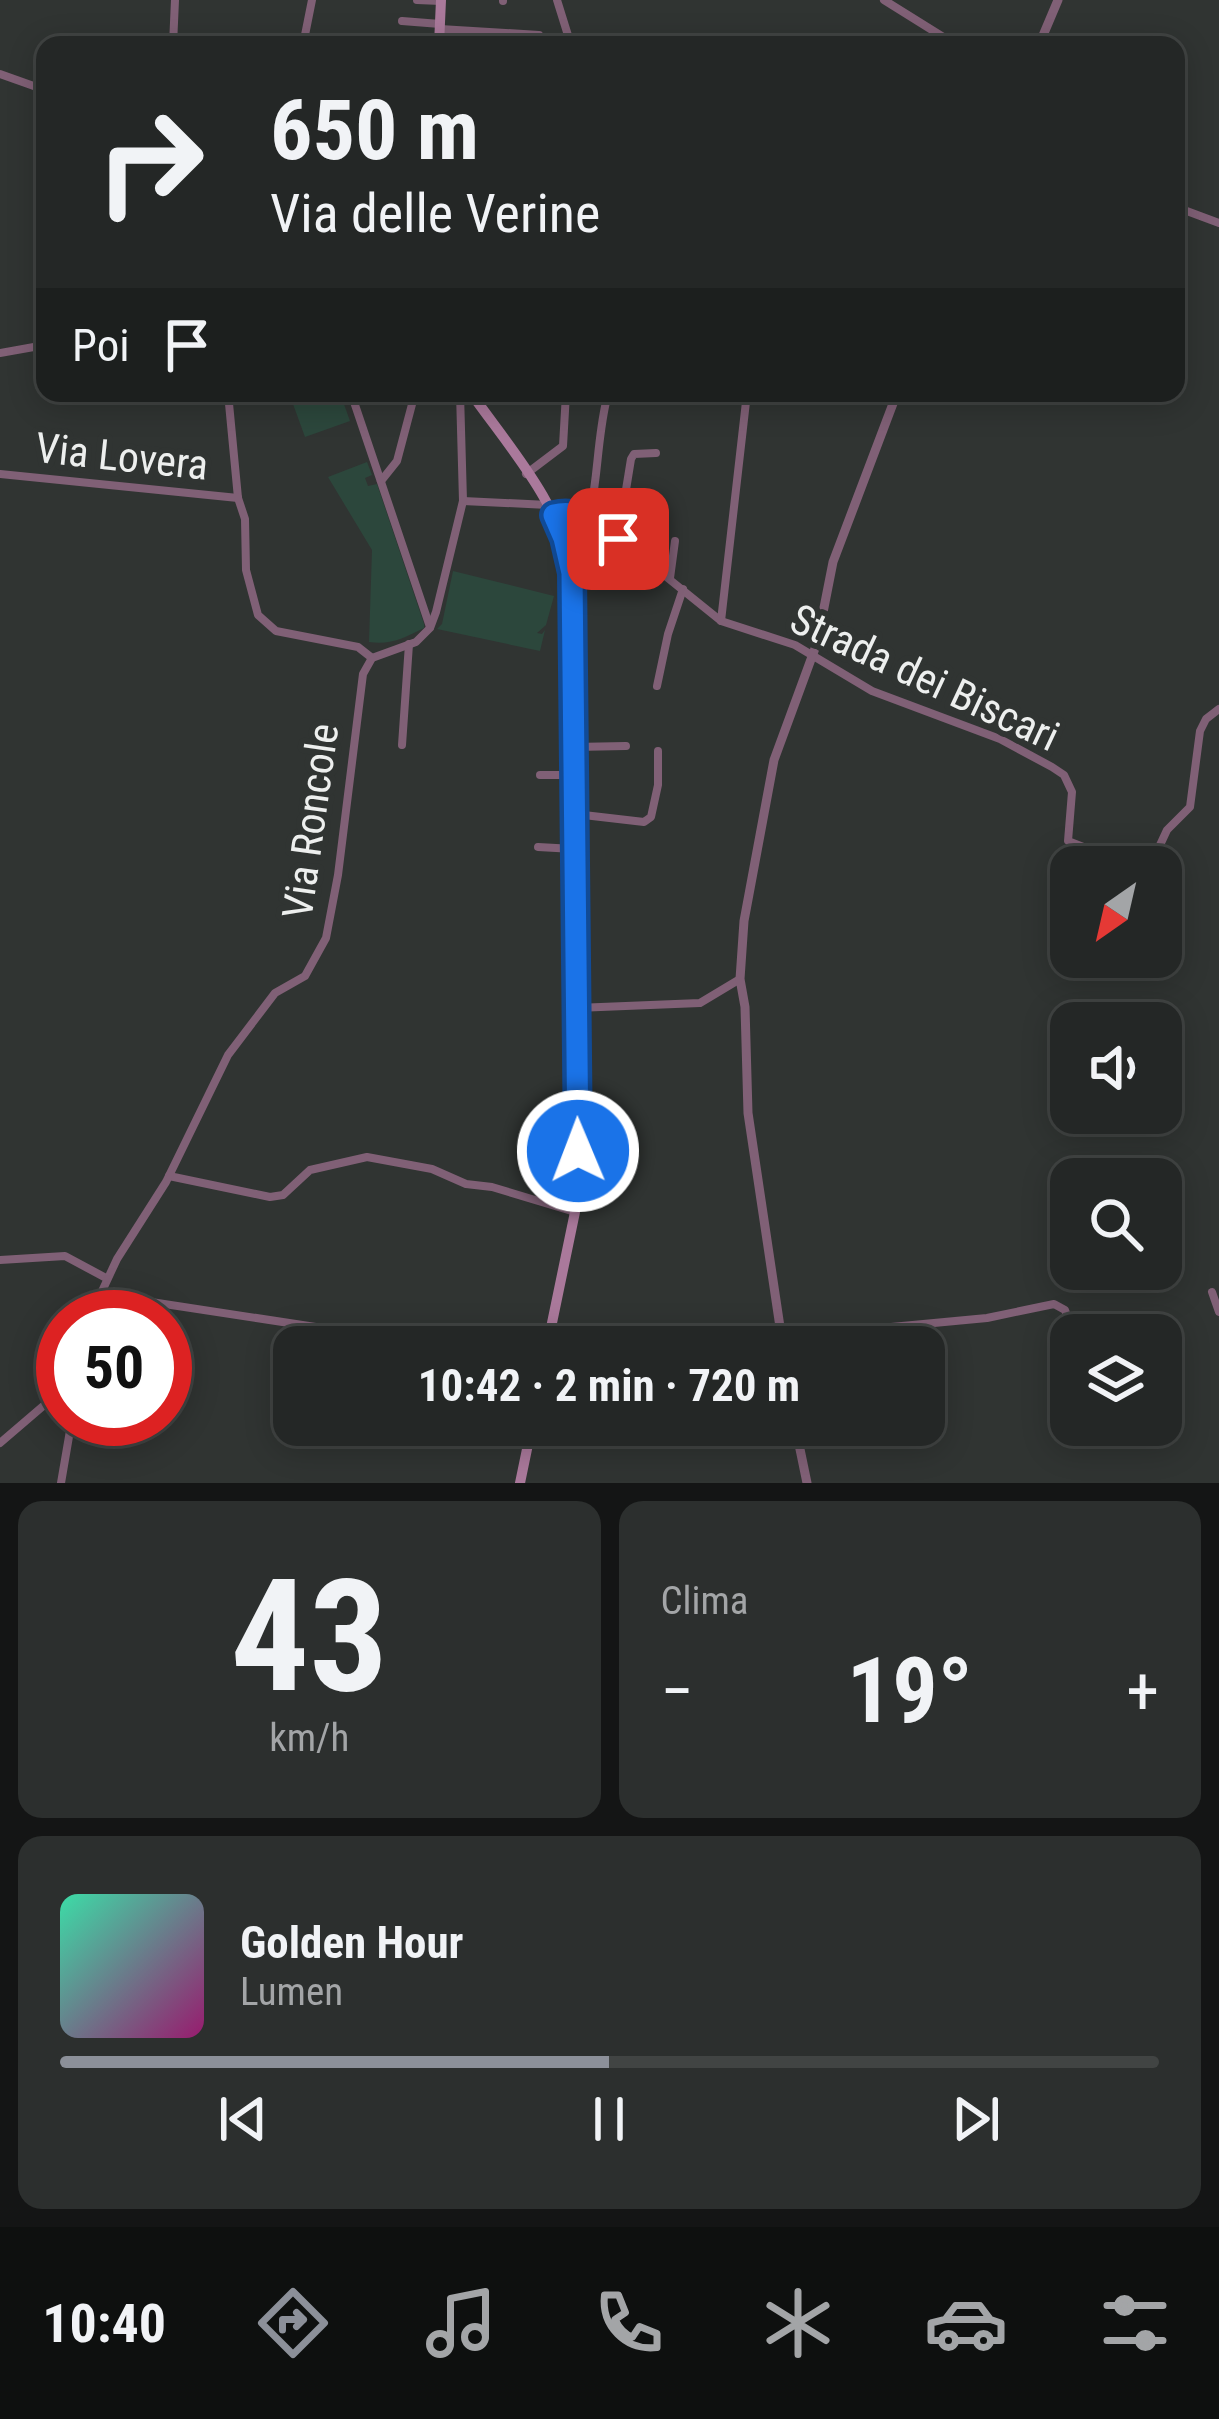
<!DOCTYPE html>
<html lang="it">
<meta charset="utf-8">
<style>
:root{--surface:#242726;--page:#2c2f2e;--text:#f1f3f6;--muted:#a3a5a7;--line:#414443;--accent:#8c9099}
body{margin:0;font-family:"Roboto Condensed",sans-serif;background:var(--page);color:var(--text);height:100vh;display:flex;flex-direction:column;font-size:45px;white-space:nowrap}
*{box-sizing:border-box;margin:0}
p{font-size:39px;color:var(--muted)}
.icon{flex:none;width:66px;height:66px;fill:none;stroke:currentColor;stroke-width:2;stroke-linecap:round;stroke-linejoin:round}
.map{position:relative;height:1483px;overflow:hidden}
.panel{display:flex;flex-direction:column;gap:18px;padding:18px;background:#141515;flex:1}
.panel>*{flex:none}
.top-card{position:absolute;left:36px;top:36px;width:1149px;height:366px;border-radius:24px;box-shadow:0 6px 30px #0003,0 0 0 3px var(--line);background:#242726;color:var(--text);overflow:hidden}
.needle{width:78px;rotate:214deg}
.fabs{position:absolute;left:1050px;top:846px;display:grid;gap:24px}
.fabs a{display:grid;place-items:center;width:132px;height:132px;border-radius:24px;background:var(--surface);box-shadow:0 6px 30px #0003,0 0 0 3px var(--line);font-size:60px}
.speed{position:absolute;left:36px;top:1290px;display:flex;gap:24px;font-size:60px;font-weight:700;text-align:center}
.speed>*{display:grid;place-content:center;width:156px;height:156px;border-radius:50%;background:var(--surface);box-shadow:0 6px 30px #0003,0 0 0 3px var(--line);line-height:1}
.speed .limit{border:18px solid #d22;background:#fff;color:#111}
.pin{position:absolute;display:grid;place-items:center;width:102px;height:102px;color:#fff;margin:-51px;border-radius:24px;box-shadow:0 6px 18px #0006}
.me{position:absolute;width:132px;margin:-66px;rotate:359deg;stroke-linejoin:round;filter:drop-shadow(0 0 9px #0008)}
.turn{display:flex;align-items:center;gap:42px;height:252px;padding:0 36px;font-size:54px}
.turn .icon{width:156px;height:156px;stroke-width:2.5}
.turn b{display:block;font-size:84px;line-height:102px}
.then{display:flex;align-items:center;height:114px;padding:0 36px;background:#0003;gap:24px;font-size:45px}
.big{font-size:90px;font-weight:700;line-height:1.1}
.panel .widget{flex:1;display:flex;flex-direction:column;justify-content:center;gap:18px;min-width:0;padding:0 42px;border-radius:24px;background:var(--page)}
.panel .dial{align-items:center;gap:0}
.dial b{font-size:156px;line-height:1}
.song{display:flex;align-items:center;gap:36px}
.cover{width:144px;height:144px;border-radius:18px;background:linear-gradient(135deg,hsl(160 70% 55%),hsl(320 70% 35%))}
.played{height:12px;border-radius:6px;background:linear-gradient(90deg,var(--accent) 50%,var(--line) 50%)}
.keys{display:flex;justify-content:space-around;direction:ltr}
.heat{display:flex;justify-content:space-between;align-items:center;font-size:66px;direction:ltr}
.panel .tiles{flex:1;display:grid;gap:18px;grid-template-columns:1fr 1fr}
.widget:last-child{grid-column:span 2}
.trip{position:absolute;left:273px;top:1326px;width:672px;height:120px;border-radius:24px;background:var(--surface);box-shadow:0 6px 30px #0003,0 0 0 3px var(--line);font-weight:700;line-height:120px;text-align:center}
.tab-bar{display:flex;height:192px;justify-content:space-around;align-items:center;background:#0e100f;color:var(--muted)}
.tab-bar .icon{width:84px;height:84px}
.tab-bar .selected{color:var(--accent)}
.tab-bar b{font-size:54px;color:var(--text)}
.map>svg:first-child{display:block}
</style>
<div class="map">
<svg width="1219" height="1483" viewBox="0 0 1219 1483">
<rect width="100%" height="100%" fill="#303432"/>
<path fill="#353f3b" d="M583 522 626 553 619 590 577 581 574 546Z"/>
<g fill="#2c473c">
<path d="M289 393H340L350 421 305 437Z"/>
<path d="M367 462 372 475 365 478 368 486 377 484 424 624V628C404 638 392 645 369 642L372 550 328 477Z"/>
<path d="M453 571 554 596 546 625 537 633 542 634 545 630 540 651 437 629 442 624Z"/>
</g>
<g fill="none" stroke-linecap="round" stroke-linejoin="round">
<g stroke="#806076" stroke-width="8">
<path d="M417 0 441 1"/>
<path d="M557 0 571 45"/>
<path d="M884 0 956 45"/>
<path d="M503 1V0"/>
<path d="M402 21 440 24"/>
<path d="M440 29 539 35"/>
<path d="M173 45 175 0"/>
<path d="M303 45 312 0"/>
<path d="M0 74 45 90"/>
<path d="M1176 207 1219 223"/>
<path d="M0 353 45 345"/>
<path d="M228 393 238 498 245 519 246 570 258 615 276 631 358 647 372 658"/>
<path d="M351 393 430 627"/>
<path d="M661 397 662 393"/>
<path d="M0 474 238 498"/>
<path d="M526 474 563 446 566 393"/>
<path d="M381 481 397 461 415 393"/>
<path d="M463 501 548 505"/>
<path d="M554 515H579L602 525 721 621 795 645 872 691 1000 739 1052 767 1064 775 1072 792 1068 841 1109 857 1154 858 1167 830 1190 807 1200 731 1206 719 1219 709"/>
<path d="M589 518C598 480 597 441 606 402"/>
<path d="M618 539 631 459 634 454 656 453"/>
<path d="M670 578 675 541"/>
<path d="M721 621 747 393"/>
<path d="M657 686 668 634 683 589"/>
<path d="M402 745 409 644"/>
<path d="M574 747 626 746"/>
<path d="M540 775H573"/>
<path d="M575 814 644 822 651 817 658 785V751"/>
<path d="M538 847 574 849"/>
<path d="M576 1008 700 1003 740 979"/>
<path d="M169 1176 270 1197 283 1195 310 1170 367 1157 432 1169 466 1184 492 1187 575 1212"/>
<path d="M0 1260 65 1256 106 1278"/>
<path d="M1212 1292 1219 1312"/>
<path d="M99 1294 407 1341 494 1347"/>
<path d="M90 1317 117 1259 166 1182 228 1055 275 993 305 976 326 938 338 875 363 674 372 658 416 642 430 628 436 612 463 501 460 393"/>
<path d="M804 1347 870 1329 987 1318 1054 1304 1065 1310 1069 1322"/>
<path d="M0 1443 63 1389"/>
<path d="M61 1483 72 1419"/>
</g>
<g stroke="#806076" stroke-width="9">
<path d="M1039 45 1058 0"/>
<path d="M783 1347 748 1113 745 1007 740 979 744 921 774 760 817 643 833 562 897 393"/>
<path d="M795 1425 807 1483"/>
</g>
<g stroke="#aa799b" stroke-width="10">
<path d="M439 45 441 0"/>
<path d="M471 393C509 447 563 506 571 573L577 1174 575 1212 547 1347"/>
<path d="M520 1483 532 1425"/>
</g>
</g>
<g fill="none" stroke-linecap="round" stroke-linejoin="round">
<g stroke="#114b97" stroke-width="30">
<path id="route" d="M578 1151 572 573 564 538 554 515C579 509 599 523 618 539"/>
</g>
<use href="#route" stroke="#1a73e8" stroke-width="21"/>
</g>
<g text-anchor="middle" stroke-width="12" stroke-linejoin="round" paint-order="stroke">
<g font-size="42" fill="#edefee" stroke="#303432">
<text transform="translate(122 456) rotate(6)" y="15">Via Lovera</text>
<text transform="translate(925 677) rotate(25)" y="15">Strada dei Biscari</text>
<text transform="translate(310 821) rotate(-82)" y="15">Via Roncole</text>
</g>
</g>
</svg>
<div class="fabs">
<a><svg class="needle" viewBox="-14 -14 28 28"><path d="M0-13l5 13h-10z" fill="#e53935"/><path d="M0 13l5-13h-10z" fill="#a3a5a7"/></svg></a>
<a><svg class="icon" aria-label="sound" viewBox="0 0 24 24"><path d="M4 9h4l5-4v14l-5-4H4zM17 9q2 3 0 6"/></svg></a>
<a><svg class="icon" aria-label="search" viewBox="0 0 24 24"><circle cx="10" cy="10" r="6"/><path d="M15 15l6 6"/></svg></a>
<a><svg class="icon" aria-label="layers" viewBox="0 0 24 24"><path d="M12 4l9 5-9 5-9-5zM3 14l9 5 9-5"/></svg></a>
</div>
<div class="speed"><div class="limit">50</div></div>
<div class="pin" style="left:618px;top:539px;background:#d93025"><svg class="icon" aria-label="arrive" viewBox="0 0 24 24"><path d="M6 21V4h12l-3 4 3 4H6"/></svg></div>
<svg class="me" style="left:578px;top:1151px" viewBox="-20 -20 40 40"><circle r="17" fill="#1a73e8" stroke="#fff" stroke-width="3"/><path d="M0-11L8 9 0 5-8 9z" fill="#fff"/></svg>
<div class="trip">10:42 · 2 min · 720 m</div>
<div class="top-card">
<div class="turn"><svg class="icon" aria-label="right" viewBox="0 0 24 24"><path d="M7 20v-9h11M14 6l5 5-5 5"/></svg><div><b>650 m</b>Via delle Verine</div></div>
<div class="then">Poi<svg class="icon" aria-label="arrive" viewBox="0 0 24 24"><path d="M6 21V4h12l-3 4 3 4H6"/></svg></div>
</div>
</div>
<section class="panel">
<div class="tiles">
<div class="widget dial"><b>43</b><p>km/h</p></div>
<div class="widget"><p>Clima</p>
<div class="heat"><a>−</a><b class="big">19°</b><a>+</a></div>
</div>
<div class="widget">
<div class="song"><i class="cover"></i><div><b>Golden Hour</b><p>Lumen</p></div></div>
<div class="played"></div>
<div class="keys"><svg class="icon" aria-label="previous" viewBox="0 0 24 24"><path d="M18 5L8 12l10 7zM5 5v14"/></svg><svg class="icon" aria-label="pause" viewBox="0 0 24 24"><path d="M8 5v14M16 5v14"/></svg><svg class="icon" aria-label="next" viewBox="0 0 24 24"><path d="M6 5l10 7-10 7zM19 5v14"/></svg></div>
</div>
</div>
</section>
<nav class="tab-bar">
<b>10:40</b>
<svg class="icon selected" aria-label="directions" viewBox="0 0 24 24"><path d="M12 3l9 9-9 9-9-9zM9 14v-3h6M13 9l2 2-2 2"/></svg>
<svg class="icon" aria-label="music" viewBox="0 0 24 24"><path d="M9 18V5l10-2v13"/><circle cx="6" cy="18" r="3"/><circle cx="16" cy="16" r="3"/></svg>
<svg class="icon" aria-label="phone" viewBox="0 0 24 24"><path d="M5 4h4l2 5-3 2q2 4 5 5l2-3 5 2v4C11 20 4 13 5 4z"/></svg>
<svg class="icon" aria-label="climate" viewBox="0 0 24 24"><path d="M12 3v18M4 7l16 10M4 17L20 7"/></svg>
<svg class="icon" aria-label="car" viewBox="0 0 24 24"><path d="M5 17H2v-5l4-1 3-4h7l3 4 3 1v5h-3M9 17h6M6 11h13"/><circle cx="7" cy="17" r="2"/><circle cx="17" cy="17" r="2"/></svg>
<svg class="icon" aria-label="filters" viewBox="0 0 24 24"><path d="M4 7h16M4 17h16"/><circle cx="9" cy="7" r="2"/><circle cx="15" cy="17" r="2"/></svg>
</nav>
